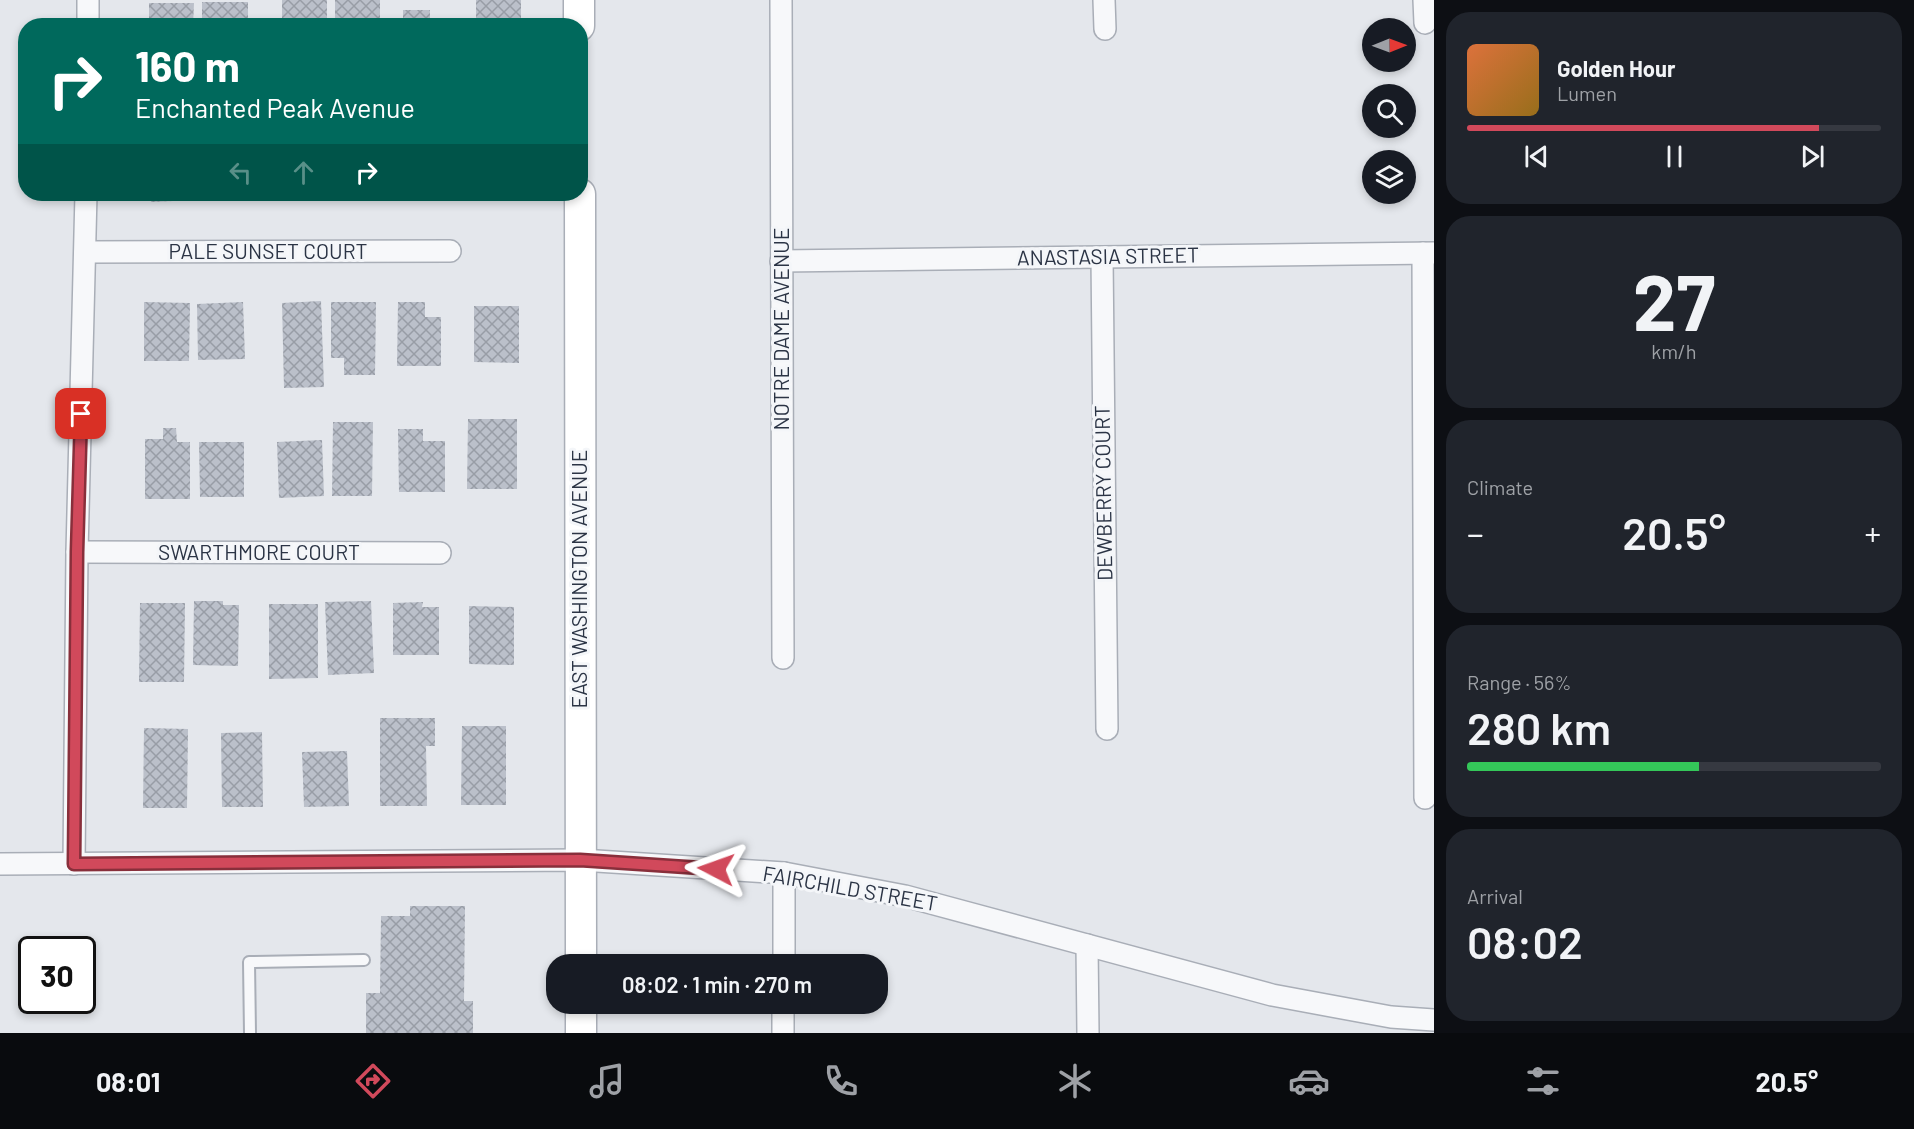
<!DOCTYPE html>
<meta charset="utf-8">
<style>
:root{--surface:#171b24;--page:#20242c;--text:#f1f3f6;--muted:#9ea1a6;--line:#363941;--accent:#d1495b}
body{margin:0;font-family:Barlow,sans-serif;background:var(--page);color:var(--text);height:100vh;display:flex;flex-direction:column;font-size:22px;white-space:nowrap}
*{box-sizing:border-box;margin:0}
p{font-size:20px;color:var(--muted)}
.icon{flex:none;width:33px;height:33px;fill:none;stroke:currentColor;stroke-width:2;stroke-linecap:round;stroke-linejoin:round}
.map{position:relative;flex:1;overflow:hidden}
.side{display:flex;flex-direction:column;gap:12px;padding:12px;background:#0d0f14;width:480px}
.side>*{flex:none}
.hud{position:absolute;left:18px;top:18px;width:570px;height:183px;border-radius:24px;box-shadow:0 3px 9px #0003;background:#00695c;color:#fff;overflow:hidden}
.needle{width:39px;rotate:89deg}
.fabs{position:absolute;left:1362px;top:18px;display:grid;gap:12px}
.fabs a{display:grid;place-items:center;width:54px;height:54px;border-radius:50%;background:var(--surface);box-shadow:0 3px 9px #0003;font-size:30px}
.speed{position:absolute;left:18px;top:936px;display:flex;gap:12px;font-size:30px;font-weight:700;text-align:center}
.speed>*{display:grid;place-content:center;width:78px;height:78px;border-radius:50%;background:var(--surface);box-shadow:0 3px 9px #0003;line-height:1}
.speed .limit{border:3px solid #111;border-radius:9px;background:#fff;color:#111}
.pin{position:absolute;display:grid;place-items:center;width:51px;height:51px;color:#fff;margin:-26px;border-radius:12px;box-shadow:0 3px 9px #0006}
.me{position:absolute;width:66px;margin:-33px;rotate:274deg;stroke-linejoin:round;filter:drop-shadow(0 0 4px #0008)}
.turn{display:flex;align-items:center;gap:21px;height:126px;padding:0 18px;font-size:27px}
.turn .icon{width:78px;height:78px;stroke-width:2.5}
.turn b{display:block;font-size:42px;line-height:51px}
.lanes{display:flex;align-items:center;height:57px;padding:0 18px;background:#0003;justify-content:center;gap:30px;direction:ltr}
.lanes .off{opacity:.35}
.big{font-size:45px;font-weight:600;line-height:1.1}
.side .widget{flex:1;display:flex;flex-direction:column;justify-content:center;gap:9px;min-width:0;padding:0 21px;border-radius:24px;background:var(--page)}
.side .dial{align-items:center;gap:0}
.dial b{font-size:78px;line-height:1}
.song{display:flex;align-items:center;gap:18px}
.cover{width:72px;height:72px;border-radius:9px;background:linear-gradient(135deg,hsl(20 70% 55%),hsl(40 70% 35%))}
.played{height:6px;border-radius:3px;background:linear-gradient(90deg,var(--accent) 85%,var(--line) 85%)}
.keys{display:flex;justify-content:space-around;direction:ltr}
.heat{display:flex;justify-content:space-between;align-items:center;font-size:33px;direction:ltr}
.charge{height:9px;border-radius:4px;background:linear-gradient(90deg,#34c759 56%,var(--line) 0)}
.trip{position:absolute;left:546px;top:954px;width:342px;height:60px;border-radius:24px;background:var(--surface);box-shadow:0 3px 9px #0003;font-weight:600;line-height:60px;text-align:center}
.tabs{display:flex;height:96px;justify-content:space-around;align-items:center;background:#090b0e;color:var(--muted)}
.tabs .icon{width:42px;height:42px}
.tabs .current{color:var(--accent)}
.tabs b{font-size:27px;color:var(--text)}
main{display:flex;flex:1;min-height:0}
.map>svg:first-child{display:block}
</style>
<main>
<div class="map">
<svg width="1434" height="1033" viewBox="0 0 1434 1033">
<defs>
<pattern id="building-cross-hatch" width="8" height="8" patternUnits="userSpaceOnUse" patternTransform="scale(1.5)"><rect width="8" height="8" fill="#bbc0ca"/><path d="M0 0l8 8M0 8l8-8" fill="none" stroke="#989da6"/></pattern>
</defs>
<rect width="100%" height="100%" fill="#e4e7ec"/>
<g fill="url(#building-cross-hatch)">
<rect x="282" y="0" width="45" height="26"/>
<rect x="335" y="0" width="45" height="26"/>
<rect x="476" y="0" width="45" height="26"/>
<rect x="202" y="2" width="46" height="24"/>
<path d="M149 3H194L193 26H149Z"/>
<rect x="403" y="10" width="27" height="16"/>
<path d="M150 194H195V200L151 202Z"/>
<rect x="204" y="194" width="44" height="3"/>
<path d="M282 194H327V197L282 196Z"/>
<path d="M336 194H382V198L336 197Z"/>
<path d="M321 301 324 387 284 388 282 303Z"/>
<path d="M144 302 190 303 189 361H144Z"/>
<path d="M243 302 245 359 198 360 197 304Z"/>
<path d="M331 302H376L375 375H344V358H331Z"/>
<path d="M398 302H425V317H441V366H397Z"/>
<path d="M474 306H519V363L474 362Z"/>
<path d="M468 419H517V489H467Z"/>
<path d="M333 422H373L372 496H332Z"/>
<path d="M163 428H176L177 442H190V499H145V439H163Z"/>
<path d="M398 429H423V441H445V492H399Z"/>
<path d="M322 440 324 496 279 498 277 442Z"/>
<path d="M199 442H244V497H200Z"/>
<path d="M194 601H223V605H239L238 666 193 665Z"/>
<path d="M371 601 374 673 328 675 325 602Z"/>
<path d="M423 602 422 607H439V655H393V603Z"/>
<path d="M140 603H185L184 682H139Z"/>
<path d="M269 604H318V678L269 679Z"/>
<path d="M469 606 514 607V665L469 664Z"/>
<path d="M380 718H435V746H426L427 806H380Z"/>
<path d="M462 726H506V805H461Z"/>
<path d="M144 728 188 729 187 808H143Z"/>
<path d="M262 732 263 807H222L221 733Z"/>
<path d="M347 751 349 806 304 807 302 752Z"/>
<path d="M410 906H465L464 1001H473V1033H366V993H380L381 916H410Z"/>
</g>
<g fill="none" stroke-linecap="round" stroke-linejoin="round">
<g stroke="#a9aeb7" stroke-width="14">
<path id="service" d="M250 1033 249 962 364 960"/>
</g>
<g stroke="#a9aeb7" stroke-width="24">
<g id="minor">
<path d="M781 0 783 658"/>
<path d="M1104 0 1105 29"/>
<path d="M1424 0 1425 23"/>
<path d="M88 26V0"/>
<path d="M85 252 450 251"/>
<path d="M1423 253 1425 798"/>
<path d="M1102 257 1107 729"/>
<path d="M781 261 1434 253"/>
<path d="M77 552 440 553"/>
<path d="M0 864 581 860 784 873 905 896 1272 995 1391 1017 1434 1020"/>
<path d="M74 864 77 552 86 194"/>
<path d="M1087 945 1088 1033"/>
<path d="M784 964V873"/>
<path d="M783 1033V1004"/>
</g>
</g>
<g stroke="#a9aeb7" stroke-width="33">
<g id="secondary">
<path d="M579 0V26"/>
<path d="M580 194 581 964"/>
<path d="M581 1004V1033"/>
</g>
</g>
<use href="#service" stroke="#f7f8fa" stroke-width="10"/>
<use href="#minor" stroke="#f7f8fa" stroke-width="21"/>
<use href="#secondary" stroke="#fff" stroke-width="30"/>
</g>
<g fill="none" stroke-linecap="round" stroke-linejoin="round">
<g stroke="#882f3b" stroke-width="15">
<path id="route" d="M81 414 77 552 74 864 580 860 716 869"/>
</g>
<use href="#route" stroke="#d1495b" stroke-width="10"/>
</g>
<g text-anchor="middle" stroke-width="6" stroke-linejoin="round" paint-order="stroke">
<g font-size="21" fill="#2b3445" stroke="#f4f6f9">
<text x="268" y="259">PALE SUNSET COURT</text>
<text transform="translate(1108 257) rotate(-1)" y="7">ANASTASIA STREET</text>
<text transform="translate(782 329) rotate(-90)" y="7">NOTRE DAME AVENUE</text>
<text transform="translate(1104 493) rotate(-91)" y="7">DEWBERRY COURT</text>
<text x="259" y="560">SWARTHMORE COURT</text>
<text transform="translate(580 579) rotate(-90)" y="7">EAST WASHINGTON AVENUE</text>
<text transform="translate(850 889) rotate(10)" y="7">FAIRCHILD STREET</text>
</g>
</g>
</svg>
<div class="fabs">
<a><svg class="needle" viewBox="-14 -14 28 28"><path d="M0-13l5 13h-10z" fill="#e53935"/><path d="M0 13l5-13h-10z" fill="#9ea1a6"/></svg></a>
<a><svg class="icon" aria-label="search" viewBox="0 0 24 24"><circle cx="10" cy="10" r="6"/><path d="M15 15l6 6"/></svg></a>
<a><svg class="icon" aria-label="layers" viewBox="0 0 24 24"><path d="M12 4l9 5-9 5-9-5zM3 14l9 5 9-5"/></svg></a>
</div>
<div class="speed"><div class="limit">30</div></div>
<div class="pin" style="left:81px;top:414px;background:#d93025"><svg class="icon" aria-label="arrive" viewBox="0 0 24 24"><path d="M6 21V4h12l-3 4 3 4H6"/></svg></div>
<svg class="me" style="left:716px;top:869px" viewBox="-20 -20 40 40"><path d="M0-17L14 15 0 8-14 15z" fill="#d1495b" stroke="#fff" stroke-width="4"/></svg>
<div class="trip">08:02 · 1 min · 270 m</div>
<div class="hud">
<div class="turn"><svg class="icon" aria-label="right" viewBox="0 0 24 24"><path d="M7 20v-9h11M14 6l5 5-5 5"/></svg><div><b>160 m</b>Enchanted Peak Avenue</div></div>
<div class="lanes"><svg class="icon off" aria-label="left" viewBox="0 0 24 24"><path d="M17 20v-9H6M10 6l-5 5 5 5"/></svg><svg class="icon off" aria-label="ahead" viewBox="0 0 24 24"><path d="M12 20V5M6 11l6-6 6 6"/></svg><svg class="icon" aria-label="right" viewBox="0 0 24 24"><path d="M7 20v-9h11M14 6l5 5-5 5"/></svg></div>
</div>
</div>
<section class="side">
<div class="widget">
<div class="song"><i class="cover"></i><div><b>Golden Hour</b><p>Lumen</p></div></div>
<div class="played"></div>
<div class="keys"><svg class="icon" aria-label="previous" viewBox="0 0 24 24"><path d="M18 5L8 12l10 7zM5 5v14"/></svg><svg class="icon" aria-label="pause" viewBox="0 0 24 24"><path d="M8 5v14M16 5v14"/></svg><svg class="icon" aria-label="next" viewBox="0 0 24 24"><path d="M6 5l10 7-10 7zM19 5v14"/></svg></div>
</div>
<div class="widget dial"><b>27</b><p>km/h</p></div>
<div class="widget"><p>Climate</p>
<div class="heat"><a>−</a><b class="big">20.5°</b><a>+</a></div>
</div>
<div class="widget"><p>Range · 56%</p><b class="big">280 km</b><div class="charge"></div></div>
<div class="widget"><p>Arrival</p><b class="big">08:02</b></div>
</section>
</main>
<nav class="tabs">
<b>08:01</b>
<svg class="icon current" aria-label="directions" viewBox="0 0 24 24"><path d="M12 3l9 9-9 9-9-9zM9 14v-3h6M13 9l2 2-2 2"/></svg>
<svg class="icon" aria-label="music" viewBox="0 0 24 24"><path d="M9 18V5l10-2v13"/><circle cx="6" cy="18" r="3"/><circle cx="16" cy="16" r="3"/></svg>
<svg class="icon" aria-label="phone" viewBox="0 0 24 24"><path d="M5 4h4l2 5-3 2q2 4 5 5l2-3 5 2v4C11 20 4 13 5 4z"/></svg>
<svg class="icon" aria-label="climate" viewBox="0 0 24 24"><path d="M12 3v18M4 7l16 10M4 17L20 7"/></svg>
<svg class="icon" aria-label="car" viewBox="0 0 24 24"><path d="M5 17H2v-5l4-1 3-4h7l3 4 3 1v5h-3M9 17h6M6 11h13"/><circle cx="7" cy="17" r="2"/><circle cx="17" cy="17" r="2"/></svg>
<svg class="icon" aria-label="filters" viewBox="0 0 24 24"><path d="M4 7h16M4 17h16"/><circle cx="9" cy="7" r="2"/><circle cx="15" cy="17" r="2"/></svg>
<b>20.5°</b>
</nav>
